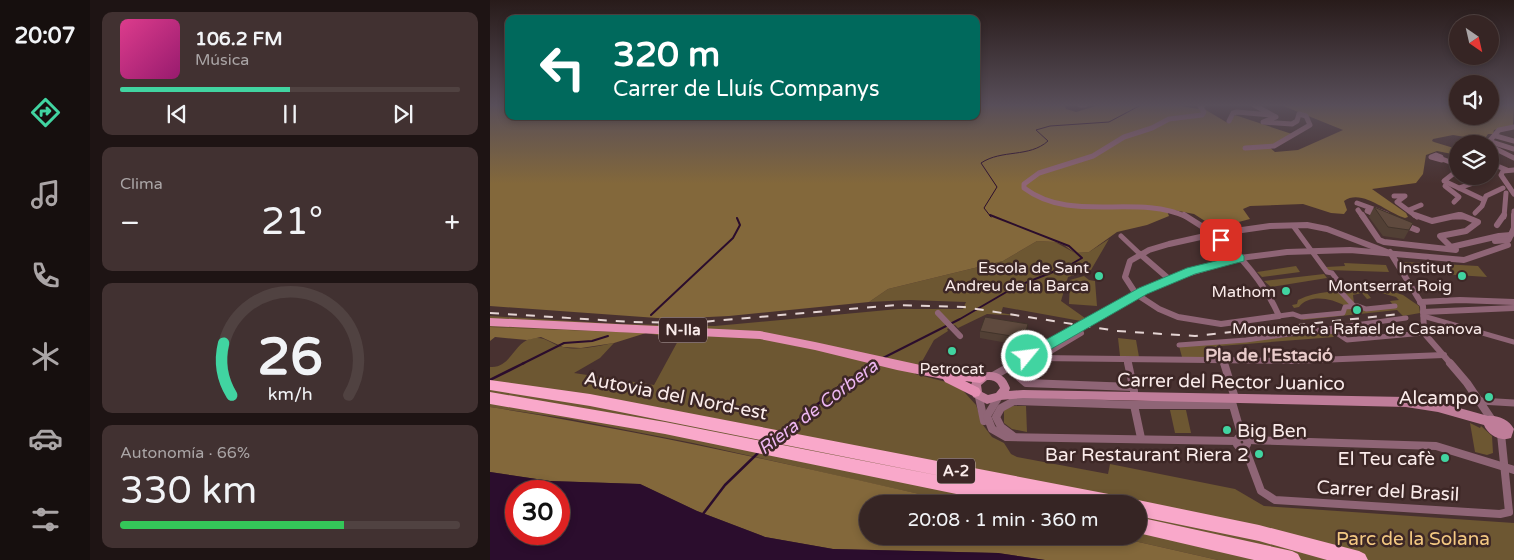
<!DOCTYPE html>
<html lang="es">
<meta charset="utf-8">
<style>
:root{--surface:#362524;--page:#413131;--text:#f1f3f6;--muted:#aaa5a6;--line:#504241;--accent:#41d4a1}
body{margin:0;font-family:"Varela Round",sans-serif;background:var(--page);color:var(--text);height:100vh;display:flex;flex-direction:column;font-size:19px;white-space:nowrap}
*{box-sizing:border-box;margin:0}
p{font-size:16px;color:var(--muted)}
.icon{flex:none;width:28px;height:28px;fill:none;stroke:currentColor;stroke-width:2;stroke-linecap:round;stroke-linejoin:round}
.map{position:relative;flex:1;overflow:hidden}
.side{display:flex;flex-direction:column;gap:12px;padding:12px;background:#1e1414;width:400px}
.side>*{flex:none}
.hud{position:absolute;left:15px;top:15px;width:475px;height:105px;border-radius:10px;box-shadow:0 2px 8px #0003,0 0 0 1px var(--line);background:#00695c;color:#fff;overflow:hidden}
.needle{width:32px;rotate:146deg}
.buttons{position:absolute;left:959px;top:15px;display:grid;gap:10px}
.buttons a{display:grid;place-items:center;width:50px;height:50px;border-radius:50%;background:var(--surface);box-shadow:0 2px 8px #0003,0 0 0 1px var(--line);font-size:25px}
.speed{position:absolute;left:15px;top:480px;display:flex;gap:10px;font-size:25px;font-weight:700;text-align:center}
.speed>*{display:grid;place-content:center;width:65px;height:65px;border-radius:50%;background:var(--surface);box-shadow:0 2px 8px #0003,0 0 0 1px var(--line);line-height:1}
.speed .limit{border:8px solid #d22;background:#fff;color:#111}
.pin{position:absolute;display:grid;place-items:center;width:42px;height:42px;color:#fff;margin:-21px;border-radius:10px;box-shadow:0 2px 8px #0006}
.me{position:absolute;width:55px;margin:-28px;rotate:61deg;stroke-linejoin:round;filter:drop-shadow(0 0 4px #0008)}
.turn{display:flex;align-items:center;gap:18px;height:105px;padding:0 25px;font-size:22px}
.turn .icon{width:65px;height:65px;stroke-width:2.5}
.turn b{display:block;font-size:35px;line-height:42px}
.big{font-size:38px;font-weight:600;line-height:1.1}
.side .tile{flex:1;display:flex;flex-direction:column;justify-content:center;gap:8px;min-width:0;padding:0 18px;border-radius:10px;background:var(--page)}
.side .dial{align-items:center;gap:0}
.dial svg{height:130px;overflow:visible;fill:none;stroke:var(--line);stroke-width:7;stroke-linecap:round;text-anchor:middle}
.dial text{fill:var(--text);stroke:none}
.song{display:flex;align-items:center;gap:15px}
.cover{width:60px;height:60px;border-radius:8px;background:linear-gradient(135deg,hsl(330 70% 55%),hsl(320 70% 35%))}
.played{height:5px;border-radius:2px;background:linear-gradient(90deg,var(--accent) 50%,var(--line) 50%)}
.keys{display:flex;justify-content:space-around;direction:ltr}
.heat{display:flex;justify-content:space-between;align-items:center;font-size:28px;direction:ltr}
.charge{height:8px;border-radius:4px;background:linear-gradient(90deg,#34c759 66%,var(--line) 0)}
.trip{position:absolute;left:369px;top:495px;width:288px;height:50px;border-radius:25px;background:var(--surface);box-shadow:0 2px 8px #0003,0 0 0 1px var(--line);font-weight:600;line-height:50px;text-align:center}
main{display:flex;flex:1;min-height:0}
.dock{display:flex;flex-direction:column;width:90px;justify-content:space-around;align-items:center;background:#160f0e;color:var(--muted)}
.dock .icon{width:35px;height:35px}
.dock .current{color:var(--accent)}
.dock b{font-size:22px;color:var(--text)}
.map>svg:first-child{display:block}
</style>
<main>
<nav class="dock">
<b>20:07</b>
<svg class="icon current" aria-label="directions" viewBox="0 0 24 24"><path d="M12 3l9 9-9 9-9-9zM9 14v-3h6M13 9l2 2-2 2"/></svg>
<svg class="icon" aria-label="music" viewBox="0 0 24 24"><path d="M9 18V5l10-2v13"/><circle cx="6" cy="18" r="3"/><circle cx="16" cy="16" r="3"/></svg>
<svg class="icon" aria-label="phone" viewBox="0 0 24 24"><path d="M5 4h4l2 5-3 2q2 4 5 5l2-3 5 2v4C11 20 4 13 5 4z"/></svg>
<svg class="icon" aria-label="climate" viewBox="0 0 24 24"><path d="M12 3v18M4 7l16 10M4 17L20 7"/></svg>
<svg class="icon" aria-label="car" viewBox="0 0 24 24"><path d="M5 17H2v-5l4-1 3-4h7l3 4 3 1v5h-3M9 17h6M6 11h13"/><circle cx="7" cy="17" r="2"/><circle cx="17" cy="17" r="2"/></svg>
<svg class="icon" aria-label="filters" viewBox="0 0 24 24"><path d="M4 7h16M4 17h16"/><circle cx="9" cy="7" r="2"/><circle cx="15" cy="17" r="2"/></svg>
</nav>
<section class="side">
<div class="tile">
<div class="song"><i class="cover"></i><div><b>106.2 FM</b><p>Música</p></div></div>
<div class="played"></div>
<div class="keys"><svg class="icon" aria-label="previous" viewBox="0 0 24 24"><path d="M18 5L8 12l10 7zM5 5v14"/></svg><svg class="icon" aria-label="pause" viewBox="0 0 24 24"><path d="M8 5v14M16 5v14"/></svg><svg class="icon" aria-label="next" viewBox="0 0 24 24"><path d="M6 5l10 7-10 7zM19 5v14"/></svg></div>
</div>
<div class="tile"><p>Clima</p>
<div class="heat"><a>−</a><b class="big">21°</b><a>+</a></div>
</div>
<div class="tile dial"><svg viewBox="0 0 100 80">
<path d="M14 69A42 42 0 1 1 86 69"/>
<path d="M14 69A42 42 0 0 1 9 37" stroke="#41d4a1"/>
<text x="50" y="56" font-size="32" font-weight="700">26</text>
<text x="50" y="72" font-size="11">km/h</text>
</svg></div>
<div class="tile"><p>Autonomía · 66%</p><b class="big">330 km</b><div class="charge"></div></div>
</section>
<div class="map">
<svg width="1024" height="560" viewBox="0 0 1024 560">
<rect width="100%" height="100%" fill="#483130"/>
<g fill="#6d5732" fill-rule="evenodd">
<path d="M619 239 601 270 578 277 571 301 602 323 513 307 511 313 531 316 497 314 468 328 465 325 457 329 458 331 444 340 425 374 468 385 486 405 493 425 502 437 514 443 521 454 527 457 618 474 620 464 745 489 774 506 1024 523V560H728L622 536H648V504H473L203 443 80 419 0 407V367C20 369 24 343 40 339 56 335 59 344 73 347 89 351 108 346 124 343L110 358 84 373 164 385 189 339 156 333 0 327V316L131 324 225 326 408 309H473L476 302 419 300 379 302 398 289 513 261 547 241 565 242 585 253 599 252Z"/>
<path d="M914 262 988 266 997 277 921 272Z"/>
<path d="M854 263 896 265 899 272 838 270 836 267 855 266Z"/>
<path d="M806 266 810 272 772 277 767 272Z"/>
<path d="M834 274 837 278 781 287 774 281Z"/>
<path d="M594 276 599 280 605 281 607 306 579 304 580 280Z"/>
<path d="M888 287 913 295 929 306 930 313 913 316 907 310 813 320 810 316 851 311 855 306C841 298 819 294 809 307L804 308 802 305 807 304 808 300C828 290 847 292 868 290 875 290 881 287 888 287ZM888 292 906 297 909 300 900 301 903 305 877 308 864 303 863 295 872 293 877 299 881 298 877 293Z"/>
<path d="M841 333 844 337 730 346 729 343Z"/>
<path d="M628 338 646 340 649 357 630 356Z"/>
<path d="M728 343 734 358 692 357 689 346Z"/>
<path d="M523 406H536L537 432 522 429 514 423V410Z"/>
<path d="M680 410H696L701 433H685Z"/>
<path d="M980 423 990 428 991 426 1002 436 1003 453 997 455 985 452Z"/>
</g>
<g fill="#83683b">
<path d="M0 105H19V116H486V105H574L576 109 586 112 609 105H684L716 110 736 122 739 123 745 115 802 134 779 147 785 152 808 150 853 130 791 105H967L968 116H1000V105H1024L1023 125 1004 130 1003 134H998L994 140 963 135 943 139 942 141 944 142 967 149V155L947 151 936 155 933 174 926 183 882 189 916 213 918 217 915 218C897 213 872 188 854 201L857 210 854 214 841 213 813 204 760 206 753 209 760 219 726 228 704 214 678 209 677 211 679 216 657 225 627 232 599 252 585 253 574 245 565 242 547 241 513 261 398 289 379 302 239 316 198 318H167L0 306Z"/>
<path d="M0 327 156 333 124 343 91 348 73 347 51 337 37 340 5 337 0 341Z"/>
<path d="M0 407C159 432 316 468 473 504H378V536H622L728 560H555L508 553 343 549 275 537 207 511 150 484 60 481 0 472Z"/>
</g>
<path fill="#2b0d2d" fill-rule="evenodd" d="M0 472 60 481 150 484 207 511 275 537 343 549 508 553 555 560H0ZM69 491V534H26V491Z"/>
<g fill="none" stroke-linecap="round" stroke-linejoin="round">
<path stroke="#2b0d2d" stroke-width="1" d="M501 217 494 208 507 187 491 163C512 149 539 158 558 141L546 130 560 126 619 122 651 105"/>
<g stroke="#2b0d2d" stroke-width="2">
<path d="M161 315 243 238 250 225 247 218"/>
<path d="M393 358 470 319 525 287 578 266 592 258 579 246 500 215"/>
<path d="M32 364 74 343 102 341 118 336"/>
</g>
<g stroke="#2b0d2d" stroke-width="2.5">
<path d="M0 380 34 363"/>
<path d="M293 433 347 388 385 364"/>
<path d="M213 514 235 485 268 453"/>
</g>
<g stroke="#8f6576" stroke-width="5">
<path d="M804 227 837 272 842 273 851 285 849 290 864 306"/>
<path d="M631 236 650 254"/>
<path d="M789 316 803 314 811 317 853 313 855 307 868 306 876 309 905 306"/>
<path d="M933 316 1024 342"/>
<path d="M832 330 845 332 857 340 934 333"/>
<path d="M689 345 756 340 916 318"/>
</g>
<g stroke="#8f6576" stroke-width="7">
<path d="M939 397 989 400"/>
<path d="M990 401 1024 403"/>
</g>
<g stroke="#8f6576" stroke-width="5">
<path d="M590 105H595"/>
<path d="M739 121 743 113 747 112 781 115"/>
<path d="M1006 136 1024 141"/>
<path d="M998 141 1024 149"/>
<path d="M997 144 1009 130 1024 127"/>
<path d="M1000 146 1024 158"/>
<path d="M755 148 784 146 820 125 816 116 809 114 807 121 802 124 773 122 786 117 764 105"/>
<path d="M946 155 951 157 952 160 941 157Z"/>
<path d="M952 159 968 165"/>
<path d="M1000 163 1017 170"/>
<path d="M968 170 954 181 969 188"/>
<path d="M1024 170 1013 171 1011 175 1024 194"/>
<path d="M955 186 969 197 964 202"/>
<path d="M904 196H915L907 202 927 217"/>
<path d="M992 199 969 188 995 179"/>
<path d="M867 203 897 214 877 211 888 216"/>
<path d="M868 210 873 217"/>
<path d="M919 210 931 205"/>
<path d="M1024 211V217"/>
<path d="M985 213 992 206 996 196 1013 188"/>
<path d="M697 217C645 193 582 224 534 188V184L549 173 603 156 634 137 662 128 679 119 712 115 714 112 710 106 713 105"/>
<path d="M964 217H974"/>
<path d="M1014 217 1016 193"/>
</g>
<g stroke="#8f6576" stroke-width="6">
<path d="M694 215 724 234"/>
<path d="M872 215 889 240 894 242 966 250"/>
<path d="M925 215 942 221 969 215"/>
<path d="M971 215 988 222 976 231 950 236 961 247 1009 236 1021 235"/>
<path d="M914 225 927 230"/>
<path d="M1007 225 1014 215"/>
<path d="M724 234C751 255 775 284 789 316L731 324 688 317 669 309 646 294 635 277 640 261 659 250 679 244Z"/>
<path d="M724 234 780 226 817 225 837 229 897 252"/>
<path d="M1019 239 1024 228V215"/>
<path d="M1005 241 1018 240"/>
<path d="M900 252 933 306 934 333 961 364"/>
<path d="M650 254 679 279"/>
<path d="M930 302 970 300 1024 302"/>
<path d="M933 312 1024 308"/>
<path d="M448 313 470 336"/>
<path d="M598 322 676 280 750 258 797 252 860 250 974 260 1018 245"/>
<path d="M548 358 802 361 954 355"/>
<path d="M637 360 638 364"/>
<path d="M734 362 735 364"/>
<path d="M524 364 586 329"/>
<path d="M539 364 591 333"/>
</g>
<g stroke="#8f6576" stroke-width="8">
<path d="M638 363 644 391"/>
<path d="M734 363 745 398"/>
<path d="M960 363 977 383 1002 420"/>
<path d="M518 367 532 368 541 363"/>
<path d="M532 368 529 377 536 383 643 387"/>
<path d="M503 376 526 363"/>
<path d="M489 397 494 421"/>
<path d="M508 398 497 416 502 429 516 437 746 441"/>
<path d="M742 402 752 437"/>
<path d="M644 405 651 438"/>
<path d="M1011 434 1019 512"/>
<path d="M523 436 511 427 506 417 511 408 524 401 644 405H742"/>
<circle cx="752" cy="442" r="5.5"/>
<path d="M757 440 946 446 1024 470"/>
<path d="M755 448 771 491 785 500 1010 514 1019 512"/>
</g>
<path fill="#bf7d99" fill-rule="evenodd" d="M499 372C510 372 516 377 520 388L519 391 533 390 916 397 948 402 998 416C1008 415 1019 420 1024 429L1021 438C1010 442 998 435 994 425L948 412 916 407 533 398 510 400 497 404 483 397C478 383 483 373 499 372ZM497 380C504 380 507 381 510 388L506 393 498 395 492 392 491 385Z"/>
<path fill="#e48fb3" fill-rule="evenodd" d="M0 318 270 331 325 342 435 366 490 373 494 375 496 378 494 381 490 383 475 381 489 388 491 392 489 396 485 397 455 382 453 379 407 370 325 350 270 339 0 326Z"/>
<g fill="#f9a8ca" fill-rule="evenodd">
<path d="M0 380 100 394 629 496 635 498 637 504H589L557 497 560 498 562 504H515L175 434 0 404V392L175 422 456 477 100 406 0 390Z"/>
<path d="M648 500 769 525 869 551 875 554 878 560H837L769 541 648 516V504H642Z"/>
<path d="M648 517 802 551 808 554 811 560H764L648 533Z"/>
</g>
<path stroke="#e4d4d3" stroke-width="2" stroke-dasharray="9 9" stroke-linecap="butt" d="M0 313 142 322 200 323 406 305 474 307 627 331 705 336 910 314"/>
<path stroke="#8f6576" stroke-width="6" d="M586 329 598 322"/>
</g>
<g fill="#524035">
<path d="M884 207 923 223 914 239 893 236 879 217Z"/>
<path d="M538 324 537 332 533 346 490 338V331Z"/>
</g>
<path fill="#42342b" d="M538 324 537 332 533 346 534 338Z"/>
<g fill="#5f4a3e" stroke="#42342b">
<path d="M884 207 923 223 919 230 898 227Z"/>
<path d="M495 317 538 324 534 338 490 331Z"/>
</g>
<linearGradient id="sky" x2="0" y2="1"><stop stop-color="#281b1a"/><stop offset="0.57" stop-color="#584e59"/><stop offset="1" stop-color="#584e59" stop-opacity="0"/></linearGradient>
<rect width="1024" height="184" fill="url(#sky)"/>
<path fill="#41d4a1" stroke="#2a8a69" d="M731 237 754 256V261L705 274 657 294 542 360H532L530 356 532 353 649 288 697 268 742 257 726 240Z"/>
<g fill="#41d4a1" stroke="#3d2726" stroke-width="2">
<circle cx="609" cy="276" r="5"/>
<circle cx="972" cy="276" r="5"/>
<circle cx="796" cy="291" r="5"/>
<circle cx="867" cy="310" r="5"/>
<circle cx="462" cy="351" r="5"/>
<circle cx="999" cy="397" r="5"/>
<circle cx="737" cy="430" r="5"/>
<circle cx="769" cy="454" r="5"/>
<circle cx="955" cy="458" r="5"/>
</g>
<g text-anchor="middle" stroke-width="5" stroke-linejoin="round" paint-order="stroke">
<g fill="#3d2726" stroke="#c1b0af" stroke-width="1">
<rect x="169" y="317.5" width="48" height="25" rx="4"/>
<rect x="447" y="458.5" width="38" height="25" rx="4"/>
</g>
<g font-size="15" font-weight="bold" fill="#faebea">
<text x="193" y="335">N-IIa</text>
<text x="466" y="476">A-2</text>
</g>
<g font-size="16" fill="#faebea" stroke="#3d2726" text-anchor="end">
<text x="599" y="273">Escola de Sant<tspan x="599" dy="18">Andreu de la Barca</tspan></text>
<text x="962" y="273">Institut<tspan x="962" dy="18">Montserrat Roig</tspan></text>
<text x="786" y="297">Mathom</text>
<text x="867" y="334" text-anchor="middle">Monument a Rafael de Casanova</text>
<text x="462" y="374" text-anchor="middle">Petrocat</text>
</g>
<g font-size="18" font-weight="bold" fill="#e9cbca" stroke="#3d2726">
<text x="779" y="361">Pla de l'Estació</text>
</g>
<g font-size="18" font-style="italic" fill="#edb6f1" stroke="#3d2726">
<text transform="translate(328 407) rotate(-37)" y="6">Riera de Corbera</text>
</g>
<g font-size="19" fill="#faebea" stroke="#3d2726">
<text transform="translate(741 381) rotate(1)" y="7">Carrer del Rector Juanico</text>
<text transform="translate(186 395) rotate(11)" y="7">Autovia del Nord-est</text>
<text transform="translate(898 490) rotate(3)" y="7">Carrer del Brasil</text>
</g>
<g font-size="19" fill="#faebea" stroke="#3d2726" text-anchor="end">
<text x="989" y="404">Alcampo</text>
<text x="747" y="437" text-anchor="start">Big Ben</text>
<text x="759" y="461">Bar Restaurant Riera 2</text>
<text x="945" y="465">El Teu cafè</text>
</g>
<g font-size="19" fill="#f3c882" stroke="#3d2726">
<text x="923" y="545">Parc de la Solana</text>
</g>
</g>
</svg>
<div class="buttons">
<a><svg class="needle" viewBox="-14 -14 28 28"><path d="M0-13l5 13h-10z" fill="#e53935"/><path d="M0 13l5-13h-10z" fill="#aaa5a6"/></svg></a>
<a><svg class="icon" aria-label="sound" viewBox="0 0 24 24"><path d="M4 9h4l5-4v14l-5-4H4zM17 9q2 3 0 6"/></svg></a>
<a><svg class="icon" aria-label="layers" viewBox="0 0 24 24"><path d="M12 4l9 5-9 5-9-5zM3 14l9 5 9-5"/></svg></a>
</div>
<div class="speed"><div class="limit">30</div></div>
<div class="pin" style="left:731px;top:240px;background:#d93025"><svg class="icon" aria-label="arrive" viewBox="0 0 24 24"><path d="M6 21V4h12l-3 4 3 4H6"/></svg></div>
<svg class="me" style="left:537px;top:356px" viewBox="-20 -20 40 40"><circle r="17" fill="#41d4a1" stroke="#fff" stroke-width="3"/><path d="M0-11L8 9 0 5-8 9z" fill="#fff"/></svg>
<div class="trip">20:08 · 1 min · 360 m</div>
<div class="hud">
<div class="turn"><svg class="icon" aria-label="left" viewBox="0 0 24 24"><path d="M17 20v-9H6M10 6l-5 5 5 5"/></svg><div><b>320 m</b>Carrer de Lluís Companys</div></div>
</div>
</div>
</main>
